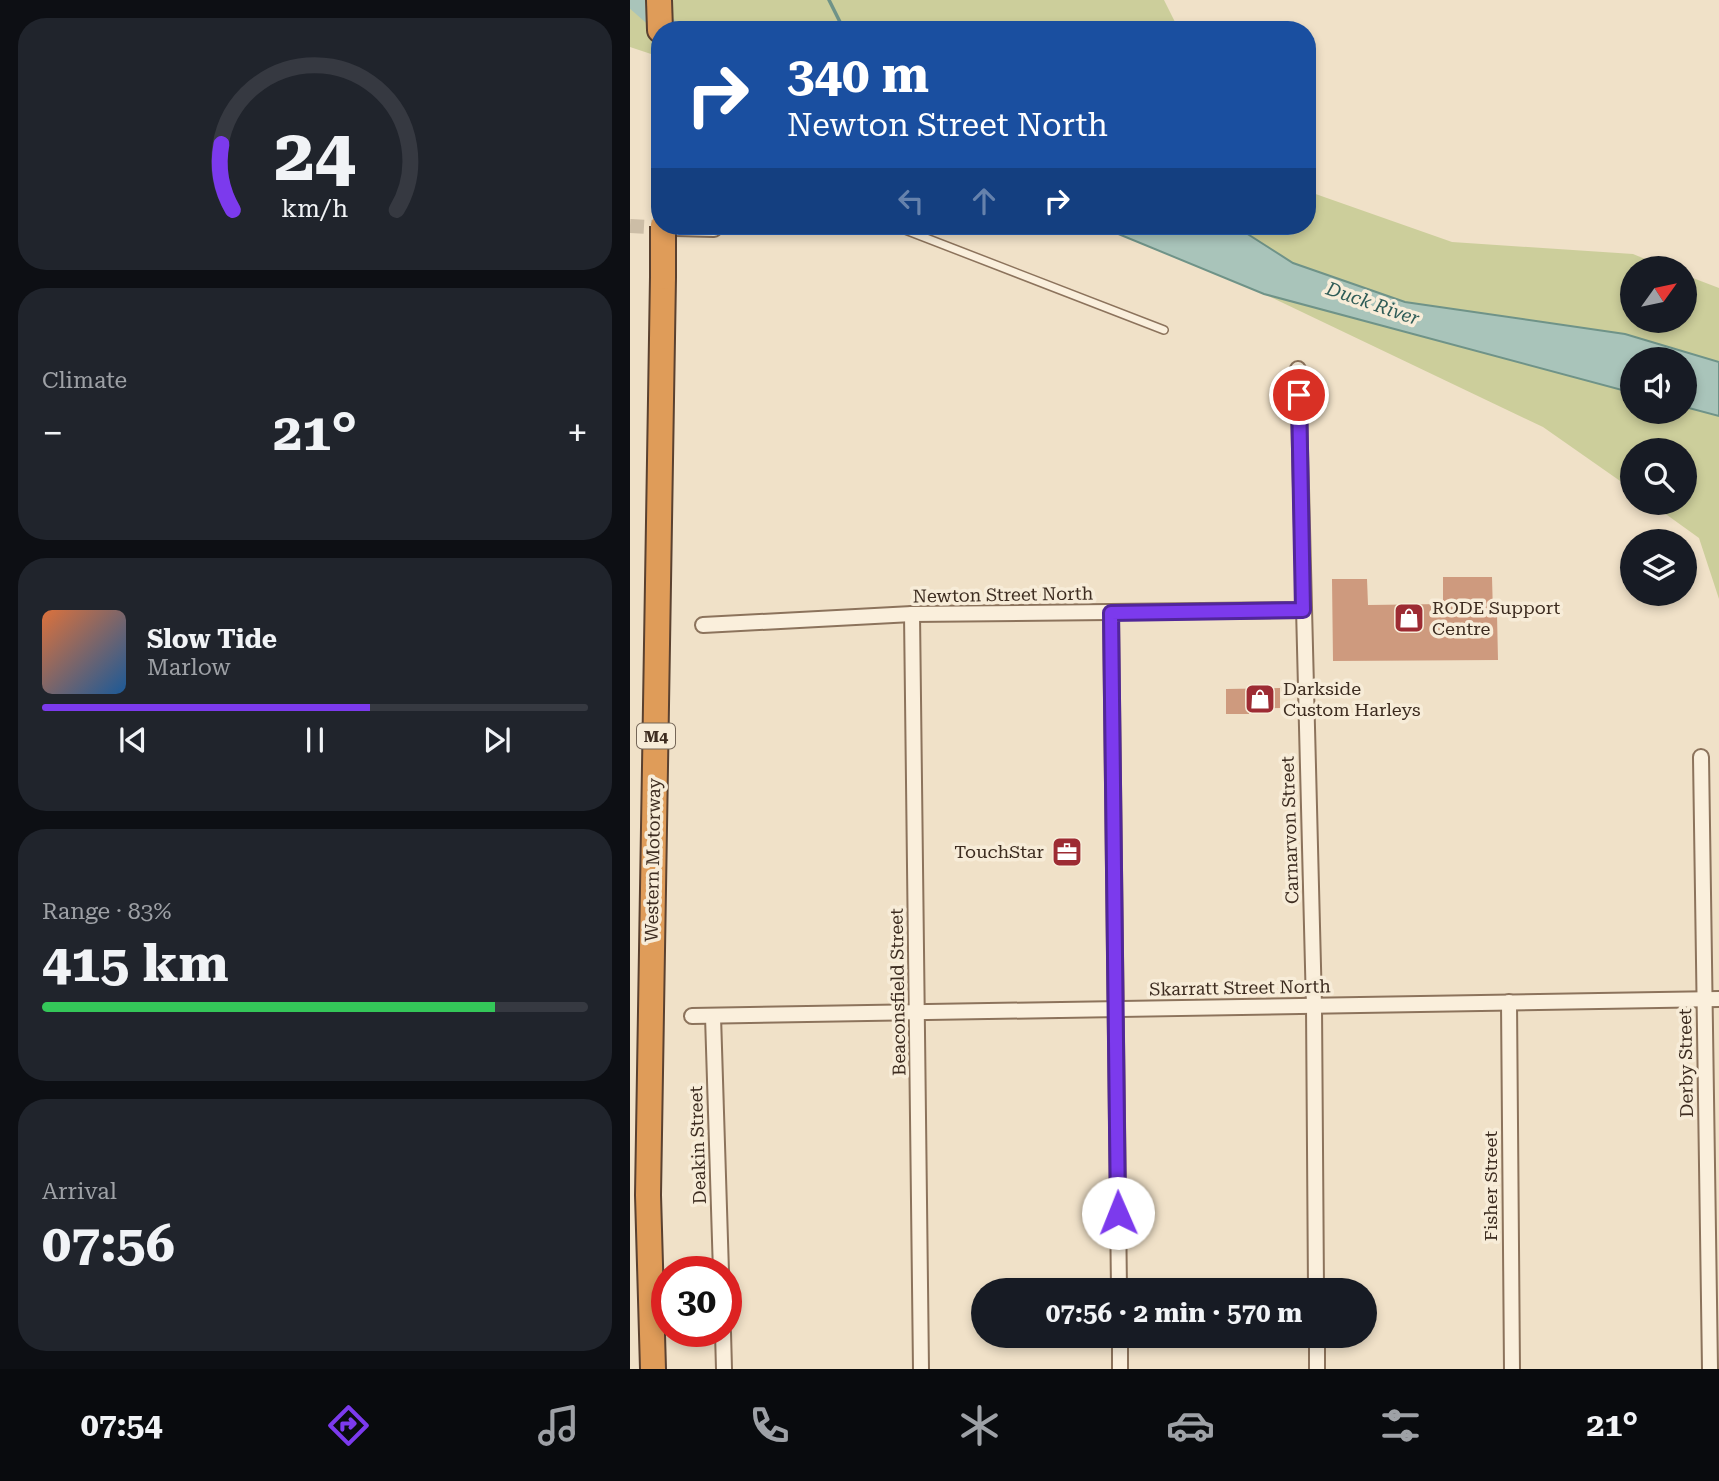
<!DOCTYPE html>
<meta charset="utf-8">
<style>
:root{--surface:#171b24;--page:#20242c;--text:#f1f3f6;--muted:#9ea1a6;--line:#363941;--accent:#7c3aed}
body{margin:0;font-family:"Roboto Serif",serif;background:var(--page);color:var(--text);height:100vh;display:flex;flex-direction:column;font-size:26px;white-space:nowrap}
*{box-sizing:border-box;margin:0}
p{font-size:23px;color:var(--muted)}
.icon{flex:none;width:38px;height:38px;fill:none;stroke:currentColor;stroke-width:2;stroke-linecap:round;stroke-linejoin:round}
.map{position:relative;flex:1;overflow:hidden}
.details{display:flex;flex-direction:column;gap:18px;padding:18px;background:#0d0f14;width:630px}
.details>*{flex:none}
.hud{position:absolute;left:21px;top:21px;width:665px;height:214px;border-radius:28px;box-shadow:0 4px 10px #0003;background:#1a4fa0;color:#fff;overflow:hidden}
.needle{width:46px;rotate:57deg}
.tools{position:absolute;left:990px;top:256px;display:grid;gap:14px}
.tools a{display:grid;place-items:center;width:77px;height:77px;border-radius:50%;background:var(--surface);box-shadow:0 4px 10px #0003;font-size:35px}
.speed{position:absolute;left:21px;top:1256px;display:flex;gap:14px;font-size:35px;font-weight:700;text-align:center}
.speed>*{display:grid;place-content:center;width:91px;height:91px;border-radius:50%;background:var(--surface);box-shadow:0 4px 10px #0003;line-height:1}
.speed .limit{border:10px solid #d22;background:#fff;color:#111}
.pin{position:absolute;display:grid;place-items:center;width:60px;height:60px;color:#fff;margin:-30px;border:4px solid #fff;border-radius:50%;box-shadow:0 2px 7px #0007}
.me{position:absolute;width:77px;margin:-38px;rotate:359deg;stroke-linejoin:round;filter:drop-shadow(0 0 5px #0008)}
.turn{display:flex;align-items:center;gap:24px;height:147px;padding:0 21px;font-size:32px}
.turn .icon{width:91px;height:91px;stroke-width:2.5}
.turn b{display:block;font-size:49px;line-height:60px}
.lanes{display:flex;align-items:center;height:66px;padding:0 21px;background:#0003;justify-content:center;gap:35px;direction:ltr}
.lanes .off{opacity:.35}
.big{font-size:52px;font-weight:700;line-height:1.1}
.details .widget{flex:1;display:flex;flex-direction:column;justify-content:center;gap:10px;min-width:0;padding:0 24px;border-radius:28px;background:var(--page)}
.details .dial{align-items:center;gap:0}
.dial svg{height:182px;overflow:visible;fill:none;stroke:var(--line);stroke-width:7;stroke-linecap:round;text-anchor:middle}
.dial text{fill:var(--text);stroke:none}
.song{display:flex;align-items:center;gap:21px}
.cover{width:84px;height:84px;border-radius:10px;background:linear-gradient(135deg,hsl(20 70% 55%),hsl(210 70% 35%))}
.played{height:7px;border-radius:4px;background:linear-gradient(90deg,var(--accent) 60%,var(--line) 60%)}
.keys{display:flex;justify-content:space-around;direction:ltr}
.heat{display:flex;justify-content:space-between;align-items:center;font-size:38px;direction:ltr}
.charge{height:10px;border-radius:5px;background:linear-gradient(90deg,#34c759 83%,var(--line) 0)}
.trip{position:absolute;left:341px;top:1278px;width:406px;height:70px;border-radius:35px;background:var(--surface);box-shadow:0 4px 10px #0003;font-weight:700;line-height:70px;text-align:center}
.tab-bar{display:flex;height:112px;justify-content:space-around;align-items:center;background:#090b0e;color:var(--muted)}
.tab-bar .icon{width:49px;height:49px}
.tab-bar .active{color:var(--accent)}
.tab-bar b{font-size:32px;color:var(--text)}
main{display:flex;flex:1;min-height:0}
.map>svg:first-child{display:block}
</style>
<main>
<section class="details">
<div class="widget dial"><svg viewBox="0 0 100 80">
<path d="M14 69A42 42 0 1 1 86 69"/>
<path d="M14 69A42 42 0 0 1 9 40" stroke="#7c3aed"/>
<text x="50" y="56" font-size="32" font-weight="700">24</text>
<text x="50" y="72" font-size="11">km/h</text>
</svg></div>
<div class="widget"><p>Climate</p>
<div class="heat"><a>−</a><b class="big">21°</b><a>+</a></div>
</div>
<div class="widget">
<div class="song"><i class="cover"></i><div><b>Slow Tide</b><p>Marlow</p></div></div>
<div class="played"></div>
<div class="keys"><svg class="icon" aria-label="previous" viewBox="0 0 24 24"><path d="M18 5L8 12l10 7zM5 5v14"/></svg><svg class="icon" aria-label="pause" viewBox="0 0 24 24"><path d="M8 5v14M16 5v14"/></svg><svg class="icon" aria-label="next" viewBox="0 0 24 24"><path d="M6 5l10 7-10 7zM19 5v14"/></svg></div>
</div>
<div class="widget"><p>Range · 83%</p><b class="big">415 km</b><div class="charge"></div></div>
<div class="widget"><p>Arrival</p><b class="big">07:56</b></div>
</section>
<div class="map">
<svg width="1089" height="1369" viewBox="0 0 1089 1369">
<rect width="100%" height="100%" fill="#f0e1c8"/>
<g fill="#ccce9b">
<path d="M0 0H534L549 30H30V57L0 47Z"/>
<path d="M677 191 822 242 1003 254 1037 268H1003V320H1055V275L1089 288V362L995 334 775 302 663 263 605 226H677Z"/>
<path d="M634 294 1003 393V411H1055V407L1089 416V599L1069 538 1019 502H1055V450H1003V490L913 427Z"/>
</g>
<path fill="#a9c4ba" stroke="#6f9388" stroke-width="2" d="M469 226H605L663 263 775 302 995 334 1089 362V416L1055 407V359H1003V393L634 294Z"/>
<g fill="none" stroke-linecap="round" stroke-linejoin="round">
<path stroke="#6f9388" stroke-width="3.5" d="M199 0 214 30"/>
<path stroke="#a9c4ba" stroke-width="21" d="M6 0 38 28"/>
</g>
<g fill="#ce9a7e">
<path d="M813 577H862L863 614H867L868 660 703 661 702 579H737L738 605 813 604Z"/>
<path d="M650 688V708L619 709V714H596V689Z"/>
</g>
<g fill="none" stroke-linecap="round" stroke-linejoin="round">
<path stroke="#ccbda6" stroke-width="14" stroke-dasharray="14 7" stroke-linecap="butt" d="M0 226 38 228"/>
<g stroke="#8c735c" stroke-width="10">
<g id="service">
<path d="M265 226 534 330"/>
<path d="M84 229 164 226"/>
</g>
</g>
<g stroke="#8c735c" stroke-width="18">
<g id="minor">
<path d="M46 228 84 229"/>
<path d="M668 369 684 1006 686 1290"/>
<path d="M481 613 489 1290"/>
<path d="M282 614 291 1369"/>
<path d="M73 625 282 614 673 610"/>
<path d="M1071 757 1080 1369"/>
<path d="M879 1002 882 1369"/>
<path d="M62 1016 1089 999"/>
<path d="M83 1016 91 1272"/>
<path d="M93 1332 94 1369"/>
<path d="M490 1335V1369"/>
<path d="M687 1335V1369"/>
</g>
</g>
<g stroke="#5a4130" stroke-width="28">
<g id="motorway">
<path d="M29 0 30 30"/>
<path d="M23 1369 18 1195 33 277"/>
</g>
</g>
<use href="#service" stroke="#faefdc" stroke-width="7"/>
<use href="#minor" stroke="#faefdc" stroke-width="14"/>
<use href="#motorway" stroke="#df9c59" stroke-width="24"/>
<g stroke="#5a4130" stroke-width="28" stroke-linecap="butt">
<path id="motorway-bridge" d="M33 277V226"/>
</g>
<use href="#motorway-bridge" stroke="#df9c59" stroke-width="24"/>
</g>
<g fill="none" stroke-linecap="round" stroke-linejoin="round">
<g stroke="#51269a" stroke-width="18">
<path id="route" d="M488 1213 481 613 673 610 669 395"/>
</g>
<use href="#route" stroke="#7c3aed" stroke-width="12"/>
</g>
<defs>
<g id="shop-square" transform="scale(1.575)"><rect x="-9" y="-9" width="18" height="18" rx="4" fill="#9d2b33" stroke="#f7ecd8"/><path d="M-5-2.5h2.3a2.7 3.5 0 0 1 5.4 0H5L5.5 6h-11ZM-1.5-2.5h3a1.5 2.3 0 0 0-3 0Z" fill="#fff"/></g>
<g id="office-square" transform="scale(1.575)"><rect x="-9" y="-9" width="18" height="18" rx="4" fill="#9d2b33" stroke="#f7ecd8"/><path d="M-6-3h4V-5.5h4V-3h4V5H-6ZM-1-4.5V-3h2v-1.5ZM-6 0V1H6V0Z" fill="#fff"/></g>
</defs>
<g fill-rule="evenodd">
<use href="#shop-square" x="779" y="618"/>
<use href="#shop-square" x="630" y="699"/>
<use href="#office-square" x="437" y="852"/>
</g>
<g text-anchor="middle" stroke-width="7" stroke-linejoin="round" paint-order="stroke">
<rect fill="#f7ecd8" stroke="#756657" stroke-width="2" x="7" y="723.5" width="38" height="25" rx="5"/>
<g font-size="16" font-weight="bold" fill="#3d2c20">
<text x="26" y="742">M4</text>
</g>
<g font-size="18" fill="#3d2c20" stroke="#f7ecd8">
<text transform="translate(373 595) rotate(-1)" y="6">Newton Street North</text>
<text transform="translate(660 830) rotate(-92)" y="6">Carnarvon Street</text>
<text transform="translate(23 860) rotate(-89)" y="6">Western Motorway</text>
<text transform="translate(610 988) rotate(-1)" y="6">Skarratt Street North</text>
<text transform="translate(268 992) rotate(-91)" y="6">Beaconsfield Street</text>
<text transform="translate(1056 1063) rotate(-91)" y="6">Derby Street</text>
<text transform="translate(68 1145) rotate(-92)" y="6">Deakin Street</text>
<text transform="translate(861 1186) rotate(-90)" y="6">Fisher Street</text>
</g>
<g font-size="18" fill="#3d2c20" stroke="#f7ecd8" text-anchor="start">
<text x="802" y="614">RODE Support<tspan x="802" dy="21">Centre</tspan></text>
<text x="653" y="695">Darkside<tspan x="653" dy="21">Custom Harleys</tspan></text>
<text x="414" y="858" text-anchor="end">TouchStar</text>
</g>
<g font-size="19" font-style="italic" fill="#2f5c57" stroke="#f7ecd8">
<text transform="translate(743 303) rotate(19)" y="7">Duck River</text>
</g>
</g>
</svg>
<div class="tools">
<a><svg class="needle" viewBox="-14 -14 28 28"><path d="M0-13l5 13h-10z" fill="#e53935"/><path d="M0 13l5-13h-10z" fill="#9ea1a6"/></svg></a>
<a><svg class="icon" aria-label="sound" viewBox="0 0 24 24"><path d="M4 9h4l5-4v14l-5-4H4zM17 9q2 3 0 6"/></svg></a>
<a><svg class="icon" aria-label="search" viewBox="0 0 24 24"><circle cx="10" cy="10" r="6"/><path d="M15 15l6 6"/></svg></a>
<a><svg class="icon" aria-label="layers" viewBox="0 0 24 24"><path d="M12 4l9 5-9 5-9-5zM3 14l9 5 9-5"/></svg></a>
</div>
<div class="speed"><div class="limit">30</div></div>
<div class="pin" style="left:669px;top:395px;background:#d93025"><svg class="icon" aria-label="arrive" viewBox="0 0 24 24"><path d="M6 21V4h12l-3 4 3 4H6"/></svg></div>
<svg class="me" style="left:488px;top:1213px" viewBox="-20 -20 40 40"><circle r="19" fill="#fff"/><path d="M0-13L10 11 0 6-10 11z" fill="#7c3aed"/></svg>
<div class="trip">07:56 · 2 min · 570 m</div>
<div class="hud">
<div class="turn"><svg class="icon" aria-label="right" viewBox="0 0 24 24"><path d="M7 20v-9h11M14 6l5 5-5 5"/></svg><div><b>340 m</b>Newton Street North</div></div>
<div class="lanes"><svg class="icon off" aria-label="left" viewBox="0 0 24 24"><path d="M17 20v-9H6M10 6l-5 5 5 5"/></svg><svg class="icon off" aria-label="ahead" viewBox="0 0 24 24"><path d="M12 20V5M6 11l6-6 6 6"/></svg><svg class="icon" aria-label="right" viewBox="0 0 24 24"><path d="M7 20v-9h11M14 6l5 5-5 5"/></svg></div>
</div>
</div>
</main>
<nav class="tab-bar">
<b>07:54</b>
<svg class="icon active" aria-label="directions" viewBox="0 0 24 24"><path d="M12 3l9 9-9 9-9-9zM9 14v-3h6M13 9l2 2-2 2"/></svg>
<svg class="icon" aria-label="music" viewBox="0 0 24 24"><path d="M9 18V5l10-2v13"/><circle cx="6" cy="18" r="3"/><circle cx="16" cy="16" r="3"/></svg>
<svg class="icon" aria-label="phone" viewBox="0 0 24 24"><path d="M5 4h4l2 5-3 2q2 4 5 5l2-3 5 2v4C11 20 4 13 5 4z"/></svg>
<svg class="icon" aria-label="climate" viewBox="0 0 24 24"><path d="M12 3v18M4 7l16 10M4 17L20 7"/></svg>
<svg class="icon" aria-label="car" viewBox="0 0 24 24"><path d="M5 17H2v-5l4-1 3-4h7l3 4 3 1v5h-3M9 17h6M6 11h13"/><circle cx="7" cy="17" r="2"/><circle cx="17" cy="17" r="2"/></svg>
<svg class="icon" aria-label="filters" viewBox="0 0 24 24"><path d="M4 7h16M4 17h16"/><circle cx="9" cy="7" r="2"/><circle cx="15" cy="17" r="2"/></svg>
<b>21°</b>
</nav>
